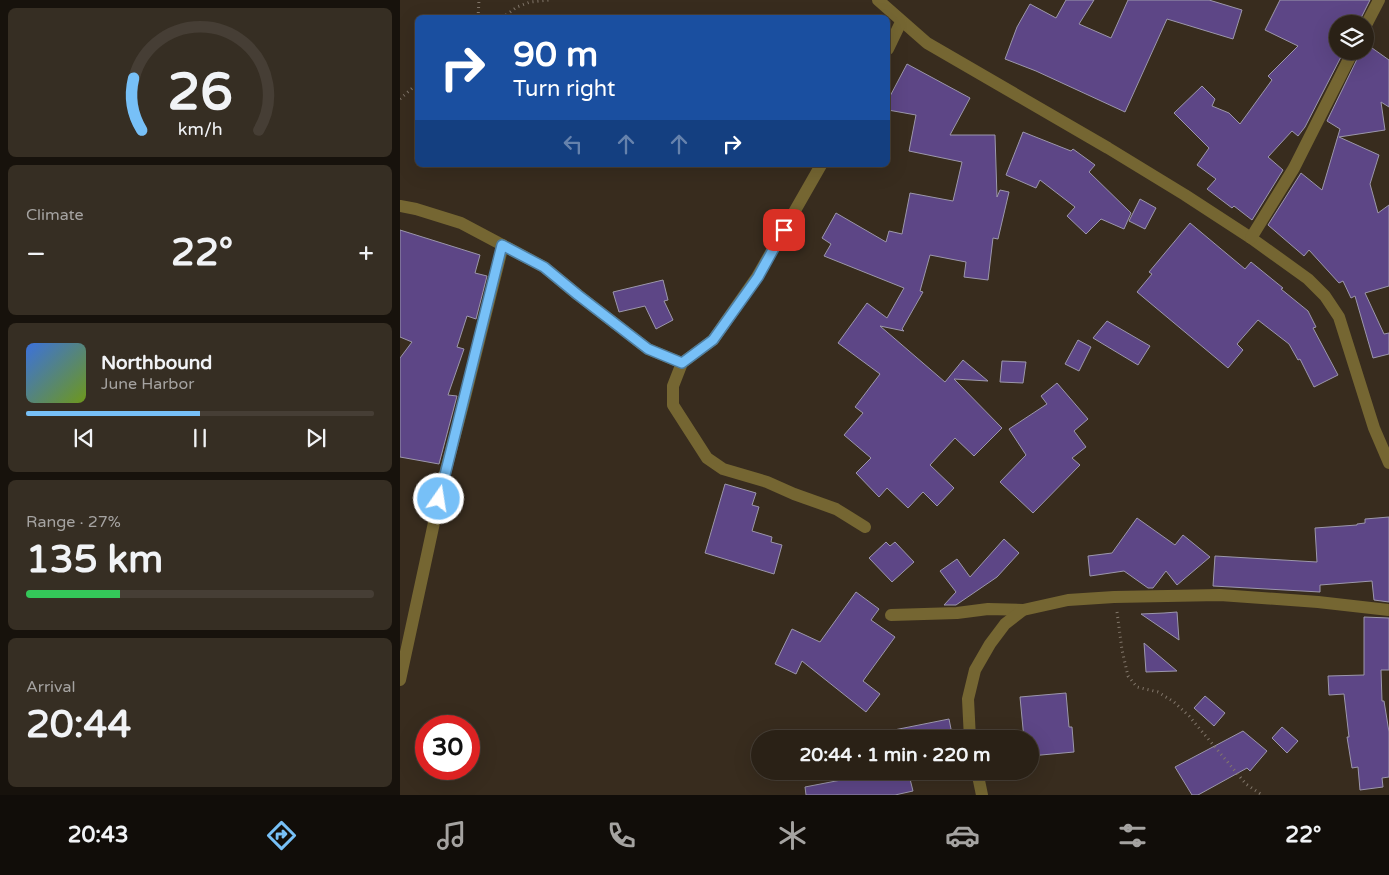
<!DOCTYPE html>
<meta charset="utf-8">
<style>
:root{--surface:#2a2116;--page:#362e23;--text:#f1f3f6;--muted:#a5a3a1;--line:#463e35;--accent:#77c0f7}
body{margin:0;font-family:"Varela Round",sans-serif;background:var(--page);color:var(--text);height:100vh;display:flex;flex-direction:column;font-size:19px;white-space:nowrap}
*{box-sizing:border-box;margin:0}
p{font-size:16px;color:var(--muted)}
.icon{flex:none;width:28px;height:28px;fill:none;stroke:currentColor;stroke-width:2;stroke-linecap:round;stroke-linejoin:round}
.map{position:relative;flex:1;overflow:hidden}
.details{display:flex;flex-direction:column;gap:8px;padding:8px;background:#17120c;width:400px}
.details>*{flex:none}
.hud{position:absolute;left:15px;top:15px;width:475px;height:152px;border-radius:8px;box-shadow:0 5px 20px #0002,0 0 0 1px var(--line);background:#1a4fa0;color:#fff;overflow:hidden}
.tools{position:absolute;left:929px;top:15px;display:grid;gap:10px}
.tools a{display:grid;place-items:center;width:45px;height:45px;border-radius:50%;background:var(--surface);box-shadow:0 5px 20px #0002,0 0 0 1px var(--line);font-size:25px}
.speed{position:absolute;left:15px;top:715px;display:flex;gap:10px;font-size:25px;font-weight:700;text-align:center}
.speed>*{display:grid;place-content:center;width:65px;height:65px;border-radius:50%;background:var(--surface);box-shadow:0 5px 20px #0002,0 0 0 1px var(--line);line-height:1}
.speed .limit{border:8px solid #d22;background:#fff;color:#111}
.pin{position:absolute;display:grid;place-items:center;width:42px;height:42px;color:#fff;margin:-21px;border-radius:10px;box-shadow:0 2px 8px #0006}
.me{position:absolute;width:55px;margin:-28px;rotate:13deg;stroke-linejoin:round;filter:drop-shadow(0 0 4px #0008)}
.turn{display:flex;align-items:center;gap:18px;height:105px;padding:0 15px;font-size:22px}
.turn .icon{width:65px;height:65px;stroke-width:2.5}
.turn b{display:block;font-size:35px;line-height:42px}
.lanes{display:flex;align-items:center;height:48px;padding:0 15px;background:#0003;justify-content:center;gap:25px;direction:ltr}
.lanes .off{opacity:.35}
.big{font-size:38px;font-weight:800;line-height:1.1}
.details .widget{flex:1;display:flex;flex-direction:column;justify-content:center;gap:8px;min-width:0;padding:0 18px;border-radius:8px;background:var(--page)}
.details .dial{align-items:center;gap:0}
.dial svg{height:130px;overflow:visible;fill:none;stroke:var(--line);stroke-width:7;stroke-linecap:round;text-anchor:middle}
.dial text{fill:var(--text);stroke:none}
.song{display:flex;align-items:center;gap:15px}
.cover{width:60px;height:60px;border-radius:8px;background:linear-gradient(135deg,hsl(220 70% 55%),hsl(80 70% 35%))}
.played{height:5px;border-radius:2px;background:linear-gradient(90deg,var(--accent) 50%,var(--line) 50%)}
.keys{display:flex;justify-content:space-around;direction:ltr}
.heat{display:flex;justify-content:space-between;align-items:center;font-size:28px;direction:ltr}
.charge{height:8px;border-radius:4px;background:linear-gradient(90deg,#34c759 27%,var(--line) 0)}
.trip{position:absolute;left:351px;top:730px;width:288px;height:50px;border-radius:25px;background:var(--surface);box-shadow:0 5px 20px #0002,0 0 0 1px var(--line);font-weight:800;line-height:50px;text-align:center}
.menu{display:flex;height:80px;justify-content:space-around;align-items:center;background:#110d09;color:var(--muted)}
.menu .icon{width:35px;height:35px}
.menu .on{color:var(--accent)}
.menu b{font-size:22px;color:var(--text)}
main{display:flex;flex:1;min-height:0}
.map>svg:first-child{display:block}
</style>
<main>
<section class="details">
<div class="widget dial"><svg viewBox="0 0 100 80">
<path d="M14 69A42 42 0 1 1 86 69"/>
<path d="M14 69A42 42 0 0 1 9 37" stroke="#77c0f7"/>
<text x="50" y="56" font-size="32" font-weight="700">26</text>
<text x="50" y="72" font-size="11">km/h</text>
</svg></div>
<div class="widget"><p>Climate</p>
<div class="heat"><a>−</a><b class="big">22°</b><a>+</a></div>
</div>
<div class="widget">
<div class="song"><i class="cover"></i><div><b>Northbound</b><p>June Harbor</p></div></div>
<div class="played"></div>
<div class="keys"><svg class="icon" aria-label="previous" viewBox="0 0 24 24"><path d="M18 5L8 12l10 7zM5 5v14"/></svg><svg class="icon" aria-label="pause" viewBox="0 0 24 24"><path d="M8 5v14M16 5v14"/></svg><svg class="icon" aria-label="next" viewBox="0 0 24 24"><path d="M6 5l10 7-10 7zM19 5v14"/></svg></div>
</div>
<div class="widget"><p>Range · 27%</p><b class="big">135 km</b><div class="charge"></div></div>
<div class="widget"><p>Arrival</p><b class="big">20:44</b></div>
</section>
<div class="map">
<svg width="989" height="795" viewBox="0 0 989 795">
<rect width="100%" height="100%" fill="#382c1e"/>
<g fill="#5d4686" stroke="#9c97ab">
<path d="M666 0H694L679 24 711 38 728 0H809L842 10 833 39 767 19 725 112 636 71 605 59 617 27 630 4 656 18Z"/>
<path d="M880 0H970L958 24H938V51H944L905 127 898 136 892 131 868 157 883 170 852 220 834 206 832 208 807 189 816 179 797 165 809 148 774 113 802 86 815 99 812 106 829 113 840 124 872 80 868 76 898 46 865 30Z"/>
<path d="M965 43 989 60V107L981 102 985 130 939 137 979 155 970 184 978 213 989 205V286L965 293 984 334 989 333V354L973 358 955 296 951 298 943 281 939 283 909 250 904 256 868 225 901 173 922 190 940 129 927 121 961 51H965Z"/>
<path d="M507 64 570 98 550 135H595L597 197 600 190 609 192 598 239 593 238 588 280 564 277 566 262 530 255 520 291 523 292 502 329 504 331 480 326 545 382 563 360 588 381 554 379 602 428 574 456 555 438 530 465 554 488 537 506 523 492 508 508 487 488 479 497 456 473 471 458 444 435 463 413 455 407 480 374 438 343 467 303 487 318 504 288 424 256 431 244 422 238 436 213 486 242 489 231 502 234 510 193 553 201 562 162 509 151 516 115 488 110V100Z"/>
<path d="M623 132 671 151 673 149 695 165 689 172 731 213 724 229 701 219 686 234 667 216 675 207 640 180 636 188 606 175Z"/>
<path d="M740 199 756 208 745 229 729 221Z"/>
<path d="M790 223 845 269 851 262 883 288 881 289 908 311 916 327 913 328 938 375 914 387 900 359 898 360 889 344 858 320 837 344 843 350 828 368 737 292 752 274 749 272Z"/>
<path d="M0 230 80 255 75 273 87 276 76 319 67 316 57 347 64 349 48 395 57 396 39 464 0 457V358L12 342 0 337Z"/>
<path d="M263 280 268 300 264 301 273 320 256 329 245 306 219 312 213 292Z"/>
<path d="M707 321 750 346 738 365 693 338Z"/>
<path d="M678 340 691 347 679 371 665 364Z"/>
<path d="M602 361 626 362 623 383 600 382Z"/>
<path d="M657 383 688 419 674 431 686 447 672 458 680 465 633 513 600 482 626 455 609 429 647 404 641 396Z"/>
<path d="M325 484 356 493 352 505 359 507 352 531 372 537 371 542 382 545 374 574 305 553Z"/>
<path d="M989 517V602L974 600 972 581 920 585V592L813 586 815 556 917 562 915 528 957 525V524L965 523V519Z"/>
<path d="M737 518 775 545 783 535 810 557 777 585 766 571 753 588H748L724 571 690 576 688 556 712 553Z"/>
<path d="M604 539 619 553 597 577 556 605H544L556 592 540 571 557 559 570 577Z"/>
<path d="M486 542 490 546 495 542 514 562 492 582 469 558Z"/>
<path d="M456 592 479 609 471 620 495 637 463 681 480 694 466 712 402 661 396 674 375 664 392 629 420 642Z"/>
<path d="M777 612 779 640 741 614 764 613Z"/>
<path d="M964 617 989 618V670H981L982 701H984L989 732V777L982 778 983 787 960 790 958 767 952 768 947 737H949L944 694 929 695 928 676 964 675Z"/>
<path d="M744 643 777 671 746 672Z"/>
<path d="M666 693 669 727H672L674 752 630 756V739H624L620 697Z"/>
<path d="M805 696 825 713 814 726 794 708Z"/>
<path d="M549 719 553 739H490L489 731Z"/>
<path d="M882 727 898 741 887 753 872 738Z"/>
<path d="M843 731 867 751 850 771 847 768 798 795H792L775 767Z"/>
<path d="M466 771H508L513 791 495 795H406L405 787 467 775Z"/>
</g>
<g fill="none" stroke-linecap="round" stroke-linejoin="round">
<g stroke="#82776b" stroke-width="3" stroke-dasharray="1 4" stroke-linecap="butt">
<path d="M78 18 79 0"/>
<path d="M102 18 117 7 130 2 149 0"/>
<path d="M0 99 18 83"/>
<path d="M717 612 722 650 728 676 737 687 758 692 774 702 789 716 846 784 862 795"/>
</g>
<g stroke="#756632" stroke-width="12">
<path d="M478 0 527 43 708 148 785 195 851 238 908 279 925 296 939 317 974 428 989 463"/>
<path d="M965 27 979 0"/>
<path d="M488 49 501 22"/>
<path d="M0 206 16 209 61 223 144 267 178 295 248 349 282 363 313 340 357 277 421 165"/>
<path d="M851 238 894 168 953 51"/>
<path d="M282 363 273 386V405L307 458 323 469 367 482 394 494 436 509 465 527"/>
<path d="M491 615 557 613 588 609 623 610"/>
<path d="M0 680 43 481 65 397 103 245"/>
<path d="M570 739 568 699 575 670 590 644 605 624 623 610 668 600 714 597 820 595 918 602 989 610"/>
<path d="M577 771 582 795"/>
</g>
</g>
<g fill="none" stroke-linecap="round" stroke-linejoin="round">
<g stroke="#4d7da1" stroke-width="12">
<path id="route" d="M39 499 102 245 144 267 178 295 248 349 282 363 313 340 358 277 384 230"/>
</g>
<use href="#route" stroke="#77c0f7" stroke-width="9"/>
</g>
</svg>
<div class="tools">
<a><svg class="icon" aria-label="layers" viewBox="0 0 24 24"><path d="M12 4l9 5-9 5-9-5zM3 14l9 5 9-5"/></svg></a>
</div>
<div class="speed"><div class="limit">30</div></div>
<div class="pin" style="left:384px;top:230px;background:#d93025"><svg class="icon" aria-label="arrive" viewBox="0 0 24 24"><path d="M6 21V4h12l-3 4 3 4H6"/></svg></div>
<svg class="me" style="left:39px;top:499px" viewBox="-20 -20 40 40"><circle r="17" fill="#77c0f7" stroke="#fff" stroke-width="3"/><path d="M0-11L8 9 0 5-8 9z" fill="#fff"/></svg>
<div class="trip">20:44 · 1 min · 220 m</div>
<div class="hud">
<div class="turn"><svg class="icon" aria-label="right" viewBox="0 0 24 24"><path d="M7 20v-9h11M14 6l5 5-5 5"/></svg><div><b>90 m</b>Turn right</div></div>
<div class="lanes"><svg class="icon off" aria-label="left" viewBox="0 0 24 24"><path d="M17 20v-9H6M10 6l-5 5 5 5"/></svg><svg class="icon off" aria-label="ahead" viewBox="0 0 24 24"><path d="M12 20V5M6 11l6-6 6 6"/></svg><svg class="icon off" aria-label="ahead" viewBox="0 0 24 24"><path d="M12 20V5M6 11l6-6 6 6"/></svg><svg class="icon" aria-label="right" viewBox="0 0 24 24"><path d="M7 20v-9h11M14 6l5 5-5 5"/></svg></div>
</div>
</div>
</main>
<nav class="menu">
<b>20:43</b>
<svg class="icon on" aria-label="directions" viewBox="0 0 24 24"><path d="M12 3l9 9-9 9-9-9zM9 14v-3h6M13 9l2 2-2 2"/></svg>
<svg class="icon" aria-label="music" viewBox="0 0 24 24"><path d="M9 18V5l10-2v13"/><circle cx="6" cy="18" r="3"/><circle cx="16" cy="16" r="3"/></svg>
<svg class="icon" aria-label="phone" viewBox="0 0 24 24"><path d="M5 4h4l2 5-3 2q2 4 5 5l2-3 5 2v4C11 20 4 13 5 4z"/></svg>
<svg class="icon" aria-label="climate" viewBox="0 0 24 24"><path d="M12 3v18M4 7l16 10M4 17L20 7"/></svg>
<svg class="icon" aria-label="car" viewBox="0 0 24 24"><path d="M5 17H2v-5l4-1 3-4h7l3 4 3 1v5h-3M9 17h6M6 11h13"/><circle cx="7" cy="17" r="2"/><circle cx="17" cy="17" r="2"/></svg>
<svg class="icon" aria-label="filters" viewBox="0 0 24 24"><path d="M4 7h16M4 17h16"/><circle cx="9" cy="7" r="2"/><circle cx="15" cy="17" r="2"/></svg>
<b>22°</b>
</nav>
